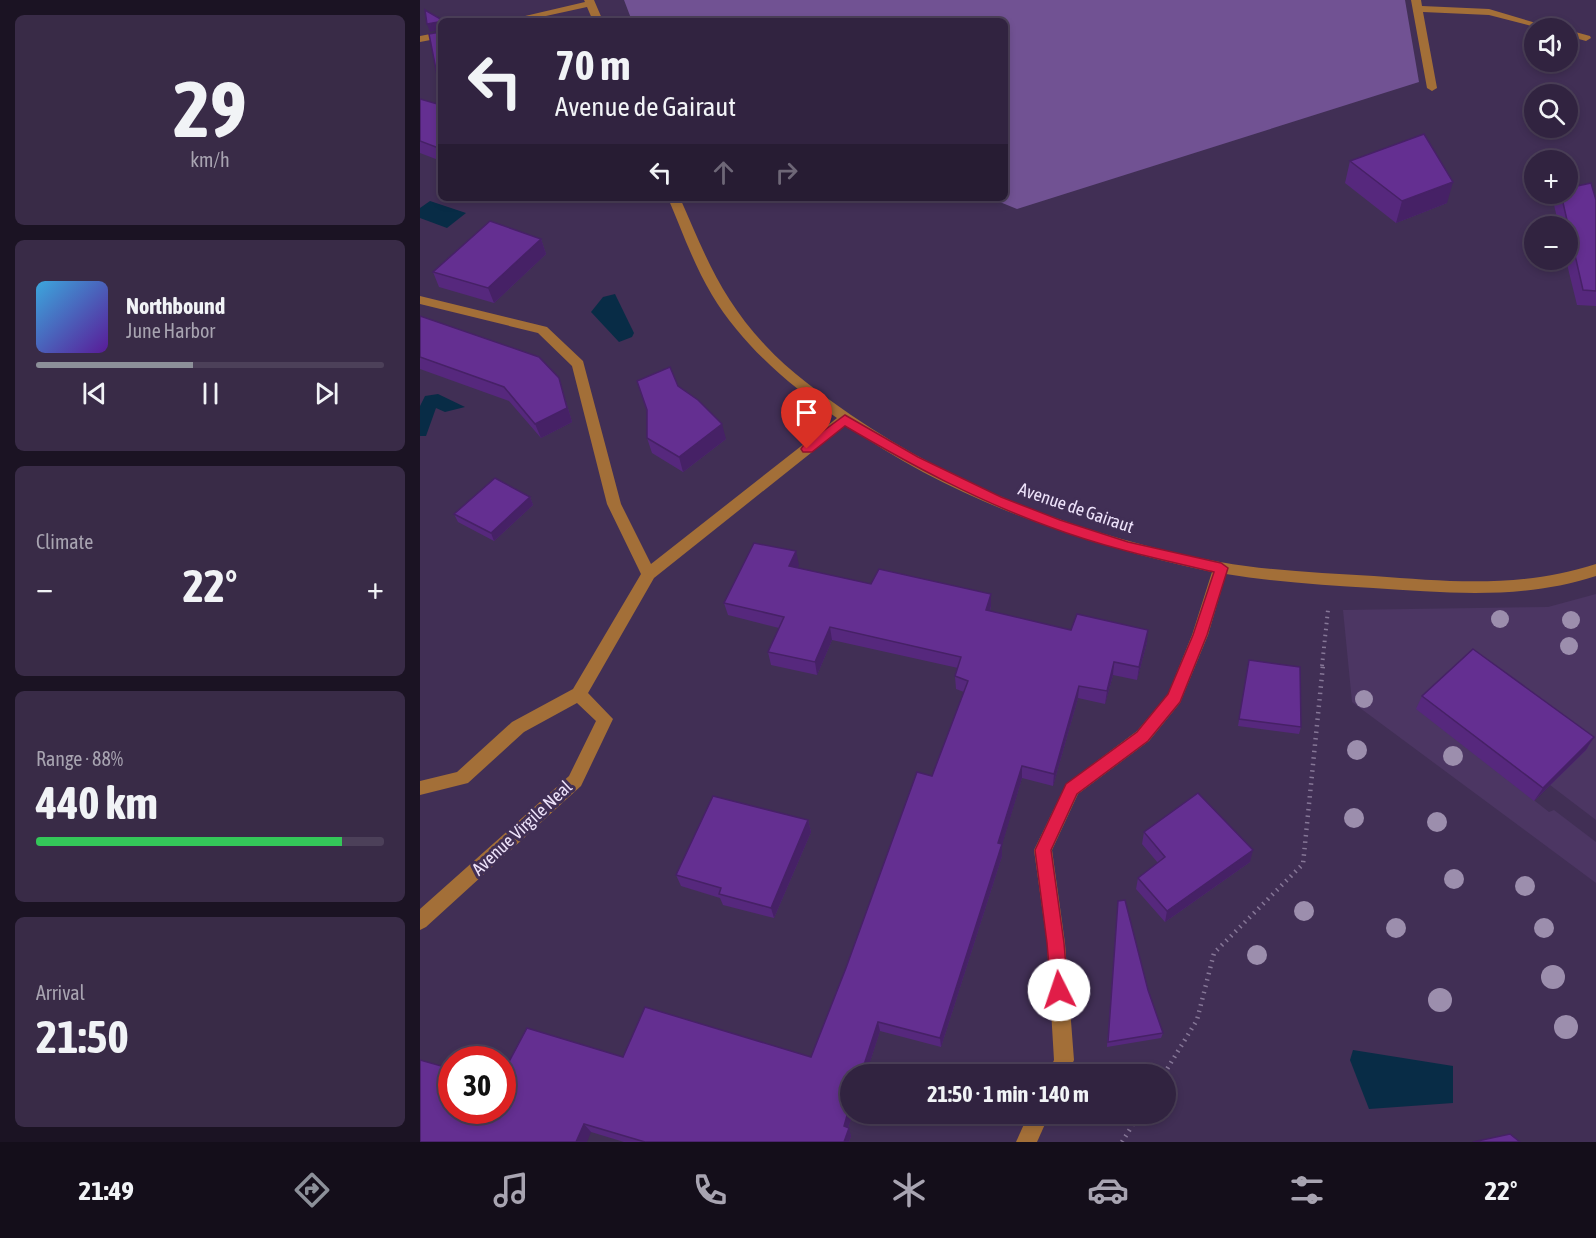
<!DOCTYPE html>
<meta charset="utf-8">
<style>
:root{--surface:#312340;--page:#392b47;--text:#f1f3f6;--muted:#a8a4b1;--line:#4c4059;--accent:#8c9099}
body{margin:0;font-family:"Asap Condensed",sans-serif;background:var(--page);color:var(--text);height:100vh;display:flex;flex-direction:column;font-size:22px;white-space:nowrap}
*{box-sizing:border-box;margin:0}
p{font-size:20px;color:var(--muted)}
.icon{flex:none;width:33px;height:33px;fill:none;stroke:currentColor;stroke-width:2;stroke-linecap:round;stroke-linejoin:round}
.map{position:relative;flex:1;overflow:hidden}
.sheet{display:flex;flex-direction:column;gap:15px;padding:15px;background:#1b1323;width:420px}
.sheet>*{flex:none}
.hud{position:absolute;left:18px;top:18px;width:570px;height:183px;border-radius:9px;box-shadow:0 3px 9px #0003,0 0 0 2px var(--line);background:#312340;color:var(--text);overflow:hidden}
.controls{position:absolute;left:1104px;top:18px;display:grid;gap:12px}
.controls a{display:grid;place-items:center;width:54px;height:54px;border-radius:50%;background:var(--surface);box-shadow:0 3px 9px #0003,0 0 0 2px var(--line);font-size:30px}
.speed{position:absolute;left:18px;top:1046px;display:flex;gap:12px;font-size:30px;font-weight:700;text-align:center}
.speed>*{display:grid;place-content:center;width:78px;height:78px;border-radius:50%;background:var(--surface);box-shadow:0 3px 9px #0003,0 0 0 2px var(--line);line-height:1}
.speed .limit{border:9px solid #d22;background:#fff;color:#111}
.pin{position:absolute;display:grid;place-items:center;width:51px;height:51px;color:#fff;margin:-62px -26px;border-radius:50% 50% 50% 0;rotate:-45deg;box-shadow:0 0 6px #0007}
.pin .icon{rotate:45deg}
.me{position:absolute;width:66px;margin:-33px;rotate:356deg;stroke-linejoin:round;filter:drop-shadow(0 0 4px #0008)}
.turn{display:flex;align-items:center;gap:21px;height:126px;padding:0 18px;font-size:27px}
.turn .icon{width:78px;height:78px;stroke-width:2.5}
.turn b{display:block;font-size:42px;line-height:51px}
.lanes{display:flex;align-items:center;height:57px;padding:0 18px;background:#0003;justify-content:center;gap:30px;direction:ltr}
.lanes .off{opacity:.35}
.big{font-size:45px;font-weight:700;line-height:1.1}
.sheet .widget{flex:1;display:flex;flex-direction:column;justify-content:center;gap:9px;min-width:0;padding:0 21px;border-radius:9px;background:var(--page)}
.sheet .dial{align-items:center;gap:0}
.dial b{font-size:78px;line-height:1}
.song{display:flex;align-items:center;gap:18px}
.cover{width:72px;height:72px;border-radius:9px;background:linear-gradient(135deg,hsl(200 70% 55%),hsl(270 70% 35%))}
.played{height:6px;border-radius:3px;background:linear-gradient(90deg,var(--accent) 45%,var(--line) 45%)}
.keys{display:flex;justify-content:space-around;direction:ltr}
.heat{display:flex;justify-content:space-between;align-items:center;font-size:33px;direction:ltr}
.charge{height:9px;border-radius:4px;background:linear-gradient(90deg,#34c759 88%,var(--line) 0)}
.trip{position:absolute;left:420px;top:1064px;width:336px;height:60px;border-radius:30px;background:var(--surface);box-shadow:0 3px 9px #0003,0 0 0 2px var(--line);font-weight:700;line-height:60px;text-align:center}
.dock{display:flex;height:96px;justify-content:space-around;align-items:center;background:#140e1a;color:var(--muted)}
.dock .icon{width:42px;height:42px}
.dock .selected{color:var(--accent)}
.dock b{font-size:27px;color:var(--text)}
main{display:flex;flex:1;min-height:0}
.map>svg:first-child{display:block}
</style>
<main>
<section class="sheet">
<div class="widget dial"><b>29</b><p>km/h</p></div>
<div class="widget">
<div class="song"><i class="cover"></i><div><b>Northbound</b><p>June Harbor</p></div></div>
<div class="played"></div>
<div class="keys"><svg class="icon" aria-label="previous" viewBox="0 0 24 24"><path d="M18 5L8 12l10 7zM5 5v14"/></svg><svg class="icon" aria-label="pause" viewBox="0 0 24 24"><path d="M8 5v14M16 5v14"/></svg><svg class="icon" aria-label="next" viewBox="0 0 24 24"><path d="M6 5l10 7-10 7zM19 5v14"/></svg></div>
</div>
<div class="widget"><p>Climate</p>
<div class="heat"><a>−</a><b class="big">22°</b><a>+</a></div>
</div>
<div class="widget"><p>Range · 88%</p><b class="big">440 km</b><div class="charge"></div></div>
<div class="widget"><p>Arrival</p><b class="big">21:50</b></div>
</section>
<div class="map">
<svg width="1176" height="1142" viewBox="0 0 1176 1142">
<rect width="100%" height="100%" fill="#412f55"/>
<path fill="#4c3663" d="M1176 594V820L1130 785 997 709 1115 801 1129 812 1134 810 1176 842V883L932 702 923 610 1128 607Z"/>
<path fill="#715293" d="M204 0H985L999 82 597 209 570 198H585V21H212Z"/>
<g fill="#082c46">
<path d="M10 201 46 213 27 228 0 218V208Z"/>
<path d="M195 294 214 333 212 337 199 342 171 312 183 297Z"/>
<path d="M18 394 45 407 25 412 16 408 6 436H0V406L5 396Z"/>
<path d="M933 1050 1033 1066V1103L949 1109 930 1060Z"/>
</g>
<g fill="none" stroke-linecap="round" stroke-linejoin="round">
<path stroke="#867797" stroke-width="4" stroke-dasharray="1.5 4.5" stroke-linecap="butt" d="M902 666 908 610"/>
<g stroke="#867797" stroke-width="4.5" stroke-dasharray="1.5 5" stroke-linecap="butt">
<path d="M744 1074 777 1020 794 953 883 864 903 665"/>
<path d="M702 1142 720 1113"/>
</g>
<g fill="#a36f38" fill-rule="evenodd">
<path d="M164 0H174L183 21H173L167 7 103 21H84L165 2Z"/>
<path d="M991 0H1001L1002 6 1069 9 1133 28H1119L1069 15 1003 12 1017 88 1012 91 1007 88Z"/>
<path d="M1148 30 1170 36 1171 38 1166 41 1148 36Z"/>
<path d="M21 32V38L0 42V36Z"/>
<path d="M248 198H260C285 255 301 298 345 345 370 372 401 394 431 415 541 490 670 538 800 562 851 571 903 573 954 576 1032 582 1101 588 1176 564V576C1102 600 1029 593 953 588 904 585 855 582 806 574L788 635 760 703 729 741 658 794 632 850 645 943 654 1060 648 1074H628L634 1060 627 943 614 850 646 784 717 731 748 694 772 635 792 572C664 545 535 501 426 425L234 578 168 693 193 719 161 786 6 927 0 930V909L149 776 176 721 157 703 104 732 48 783 0 795V781L37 772 92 722 153 689 221 574 187 504 152 366 118 333 0 304V296L127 327 163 361 201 504 231 564 417 418C370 386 322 345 292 295 274 265 262 231 248 198Z"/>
<path d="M609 1113H630L617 1142H596Z"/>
</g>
</g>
<g fill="#9c8ead">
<circle cx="1080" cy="619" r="9"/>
<circle cx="1151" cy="620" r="9"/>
<circle cx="1149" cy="646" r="9"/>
<circle cx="944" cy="699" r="9"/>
<circle cx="937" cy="750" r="10"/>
<circle cx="1033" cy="756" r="10"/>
<circle cx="934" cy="818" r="10"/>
<circle cx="1017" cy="822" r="10"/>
<circle cx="1034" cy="879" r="10"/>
<circle cx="1105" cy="886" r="10"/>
<circle cx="884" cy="911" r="10"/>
<circle cx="976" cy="928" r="10"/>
<circle cx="1124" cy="928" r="10"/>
<circle cx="837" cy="955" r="10"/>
<circle cx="1133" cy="977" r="12"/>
<circle cx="1020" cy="1000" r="12"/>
<circle cx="1146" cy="1027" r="12"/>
</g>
<g fill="#56287d">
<path d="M0 99 21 105V161L0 153Z"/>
<path d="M930 161 1027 203 976 223 925 183Z"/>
<path d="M1139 194H1148L1176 200V306L1157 305 1146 260H1148V226H1139L1134 205Z"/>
<path d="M121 239 126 254 74 303 19 287 13 272Z"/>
<path d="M0 316 139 378 152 422 121 438 89 401 0 369Z"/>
<path d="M217 381 258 386 306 439 263 472 232 453 227 438V412Z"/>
<path d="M110 497 113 505 74 541 38 522 34 514Z"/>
<path d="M379 565 377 568 451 584 571 594V606L570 611 651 630 727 642 717 680 693 675 685 704 658 698 633 786 602 778 582 844V856L521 1047 460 1031 428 1128 431 1136 429 1142H204L171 1132 32 1110 203 1057H391L512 776 544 692 536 689 535 676 538 668 412 640 397 675 351 665 348 652 359 628 308 615 304 603Z"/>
<path d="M829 660 881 727 879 734 818 726Z"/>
<path d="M1002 696 1174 737 1166 750 1114 801 996 709Z"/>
<path d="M388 820 391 832 354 918 303 905 300 898 261 886 256 875Z"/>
<path d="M724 832 830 862 745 922 716 889 718 878 738 863 722 844Z"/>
<path d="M698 901 743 1033 741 1038 687 1047Z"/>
</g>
<g fill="#462166">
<path d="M18 22 21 30 10 32 7 24Z"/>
<path d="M1033 182 1027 203 976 223 982 201Z"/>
<path d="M121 239 126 254 74 303 68 288Z"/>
<path d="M139 378 152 422 121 438 115 424Z"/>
<path d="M302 424 306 439 263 472 259 457Z"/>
<path d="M110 497 113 505 74 541 71 533Z"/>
<path d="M376 551 379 565 372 579 369 566Z"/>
<path d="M571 594V606L566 623V610Z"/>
<path d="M410 627 412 640 397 675 395 662Z"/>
<path d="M728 630 727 642 717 680 719 667Z"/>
<path d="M694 662 693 675 685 704 687 691Z"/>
<path d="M659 686 658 698 633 786 634 774Z"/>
<path d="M1174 737 1166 750 1114 801 1123 788Z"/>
<path d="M602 766V778L579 855 578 843Z"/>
<path d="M388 820 391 832 354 918 351 908Z"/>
<path d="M582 844V856L521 1047 520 1038Z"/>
<path d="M833 850 830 862 745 922 747 911Z"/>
<path d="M458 1022 460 1031 446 1074H441Z"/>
<path d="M430 1105V1113H433L426 1134 424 1126Z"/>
<path d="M164 1124 171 1132 167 1142H156Z"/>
<path d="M429 1128 431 1136 429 1142H424Z"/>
</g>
<g fill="#642f91" stroke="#462166" stroke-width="1.5">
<path d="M5 10 24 21H21V90H20L9 34 20 32 21 24 18 22 7 24Z"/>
<path d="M0 99 21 105V149L0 141Z"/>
<path d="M1004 134 1033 182 982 201 930 161Z"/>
<path d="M1171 183 1176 200V291L1163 290 1141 194H1148V188Z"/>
<path d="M70 221 121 239 68 288 13 272Z"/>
<path d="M0 316 119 357 139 378 147 408 115 424 84 387 0 357Z"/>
<path d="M250 367 258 386 278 400 302 424 259 457 227 438V410L217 381Z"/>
<path d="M75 478 110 497 71 533 34 514Z"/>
<path d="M334 543 376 551 369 566 451 584 459 569 571 594 566 610 651 630 657 614 728 630 719 667 694 662 687 691 659 686 634 774 602 766 578 843 582 844 520 1038 458 1022 441 1074H430V1105L424 1126 429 1128 424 1142H225L164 1124 156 1142H0V1060L32 1069V1110H82V1075L107 1028 203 1057 225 1007 391 1057 426 968 497 772 512 776 548 681 535 676 541 657 410 627 395 662 348 652 364 617 304 603Z"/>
<path d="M1053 649 1174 737 1123 788 1002 696Z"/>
<path d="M829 660 880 667 881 727 819 719Z"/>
<path d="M778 793 833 850 747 911 718 878 745 857 724 832Z"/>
<path d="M293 796 388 820 351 908 299 894 301 888 256 875Z"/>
<path d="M705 900 728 990 743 1033 688 1042 698 901Z"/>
<path d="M1090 1134 1100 1142H1053Z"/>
</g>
<path fill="#e11d48" stroke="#92132f" stroke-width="1.5" d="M425 415 498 457 581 497 640 520 708 542 801 563 808 568 787 635 760 702 728 741 657 794 631 850 644 943 648 990 645 995 639 998 633 995 631 990 627 943 615 850 646 784 717 732 748 694 773 635 794 572C738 559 683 547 630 527 558 501 491 465 425 426L392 452H383L381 449 383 446Z"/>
<g text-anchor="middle" stroke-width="6" stroke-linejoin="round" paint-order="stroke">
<g font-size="18" fill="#ede2fa" stroke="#412f55">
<text transform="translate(656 508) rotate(19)" y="6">Avenue de Gairaut</text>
<text transform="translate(102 828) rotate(-43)" y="6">Avenue Virgile Neal</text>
</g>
</g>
</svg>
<div class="controls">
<a><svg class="icon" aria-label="sound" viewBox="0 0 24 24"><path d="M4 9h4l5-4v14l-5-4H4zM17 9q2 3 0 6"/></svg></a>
<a><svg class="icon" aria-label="search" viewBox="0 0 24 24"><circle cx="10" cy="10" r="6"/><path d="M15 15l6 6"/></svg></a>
<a>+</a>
<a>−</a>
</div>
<div class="speed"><div class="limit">30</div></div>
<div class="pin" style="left:387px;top:449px;background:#d93025"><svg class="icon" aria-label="arrive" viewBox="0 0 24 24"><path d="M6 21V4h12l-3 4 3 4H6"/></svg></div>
<svg class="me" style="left:639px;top:990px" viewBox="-20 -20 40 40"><circle r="19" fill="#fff"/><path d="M0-13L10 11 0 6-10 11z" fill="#e11d48"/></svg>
<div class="trip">21:50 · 1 min · 140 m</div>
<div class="hud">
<div class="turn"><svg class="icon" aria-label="left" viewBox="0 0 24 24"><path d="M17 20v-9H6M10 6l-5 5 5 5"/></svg><div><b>70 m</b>Avenue de Gairaut</div></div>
<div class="lanes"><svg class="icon" aria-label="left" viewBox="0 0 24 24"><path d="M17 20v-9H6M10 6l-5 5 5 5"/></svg><svg class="icon off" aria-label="ahead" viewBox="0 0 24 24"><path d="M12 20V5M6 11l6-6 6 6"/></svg><svg class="icon off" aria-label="right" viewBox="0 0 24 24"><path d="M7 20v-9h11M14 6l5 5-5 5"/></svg></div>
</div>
</div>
</main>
<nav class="dock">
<b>21:49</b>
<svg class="icon selected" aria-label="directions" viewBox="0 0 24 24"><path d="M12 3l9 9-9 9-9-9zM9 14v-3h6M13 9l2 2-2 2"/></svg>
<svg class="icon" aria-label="music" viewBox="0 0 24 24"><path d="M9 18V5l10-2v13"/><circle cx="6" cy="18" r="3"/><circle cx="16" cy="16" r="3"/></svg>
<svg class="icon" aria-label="phone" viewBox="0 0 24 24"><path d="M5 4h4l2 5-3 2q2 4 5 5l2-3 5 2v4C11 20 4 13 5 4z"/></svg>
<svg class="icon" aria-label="climate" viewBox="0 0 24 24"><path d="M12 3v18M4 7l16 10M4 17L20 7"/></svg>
<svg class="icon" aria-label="car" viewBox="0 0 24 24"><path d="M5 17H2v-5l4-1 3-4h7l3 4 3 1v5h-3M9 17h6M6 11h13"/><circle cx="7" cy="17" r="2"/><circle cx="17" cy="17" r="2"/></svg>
<svg class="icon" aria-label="filters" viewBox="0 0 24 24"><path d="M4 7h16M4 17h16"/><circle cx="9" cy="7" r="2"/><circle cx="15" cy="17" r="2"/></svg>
<b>22°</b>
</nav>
